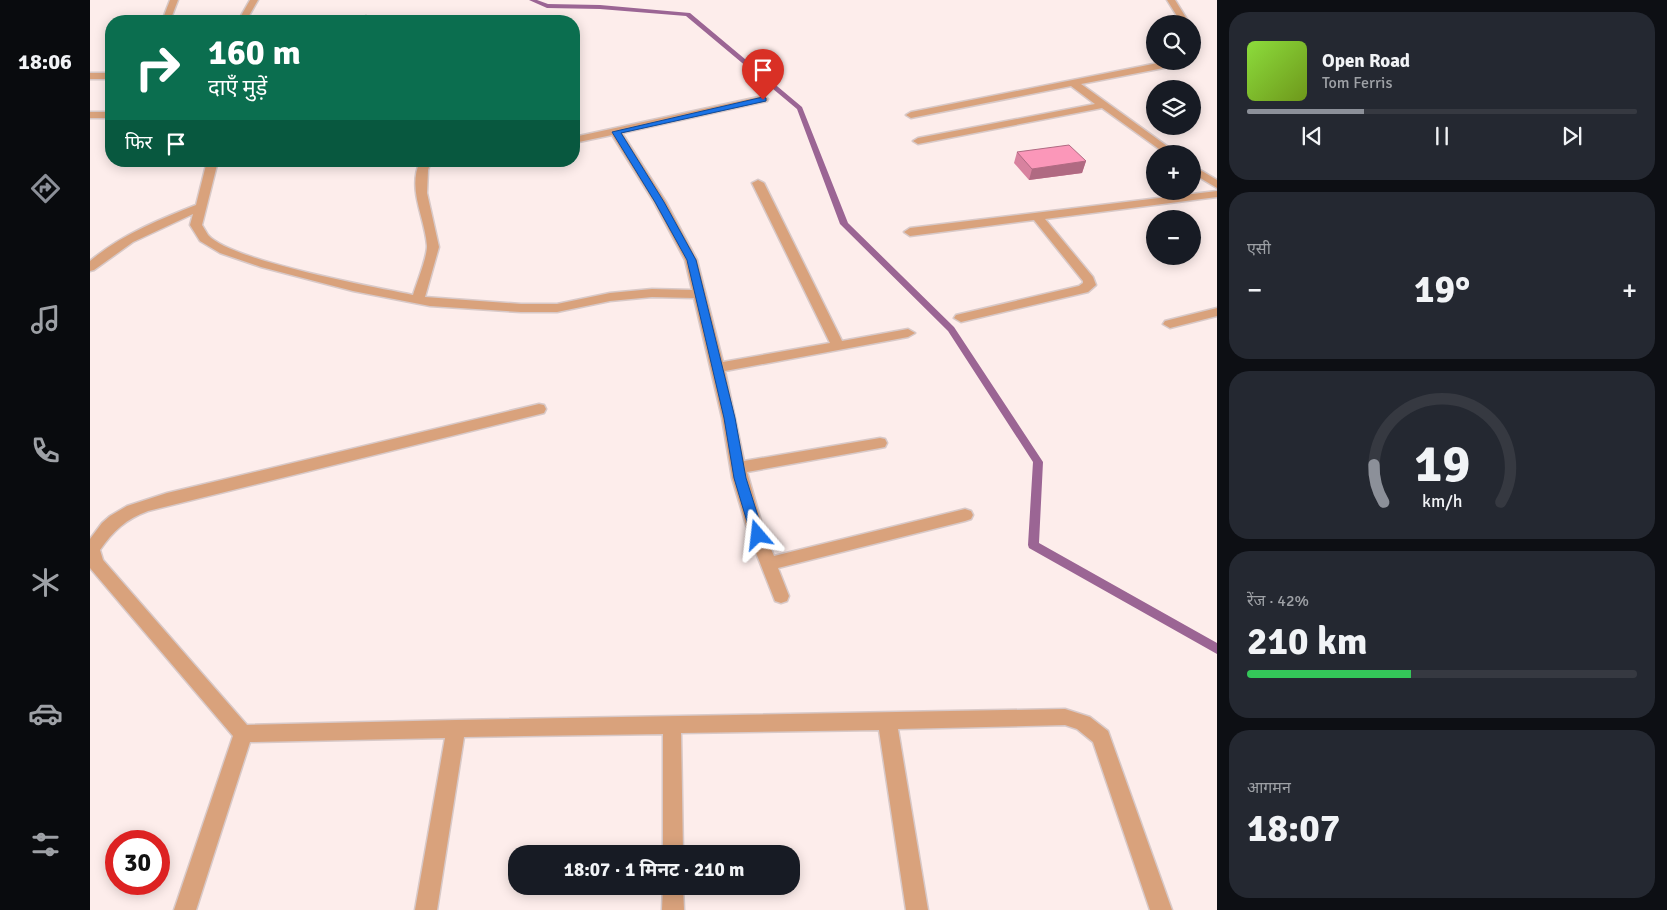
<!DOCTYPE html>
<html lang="hi">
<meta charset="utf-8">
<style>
:root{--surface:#171b24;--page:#242831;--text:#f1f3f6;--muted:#9ea1a6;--line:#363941;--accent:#8c9099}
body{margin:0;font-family:Signika,"Noto Sans Devanagari",sans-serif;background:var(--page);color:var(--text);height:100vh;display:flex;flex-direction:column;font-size:19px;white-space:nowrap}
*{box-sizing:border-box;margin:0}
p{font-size:16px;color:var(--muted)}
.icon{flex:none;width:28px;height:28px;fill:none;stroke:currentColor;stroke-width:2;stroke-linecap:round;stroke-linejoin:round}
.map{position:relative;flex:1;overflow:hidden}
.side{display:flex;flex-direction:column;gap:12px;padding:12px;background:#0d0f14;width:450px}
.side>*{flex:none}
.top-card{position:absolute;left:15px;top:15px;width:475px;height:152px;border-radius:20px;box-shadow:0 2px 12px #0003;background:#0b6e4f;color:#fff;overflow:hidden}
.fabs{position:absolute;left:1056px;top:15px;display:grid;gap:10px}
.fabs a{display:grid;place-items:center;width:55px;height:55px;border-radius:50%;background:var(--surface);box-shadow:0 2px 12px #0003;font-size:25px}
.speed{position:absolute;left:15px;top:830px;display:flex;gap:10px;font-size:25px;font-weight:700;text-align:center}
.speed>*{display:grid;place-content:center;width:65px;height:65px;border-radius:50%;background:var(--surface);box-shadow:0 2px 12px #0003;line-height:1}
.speed .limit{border:8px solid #d22;background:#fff;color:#111}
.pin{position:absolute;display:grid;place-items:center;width:42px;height:42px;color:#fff;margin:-51px -21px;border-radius:50% 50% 50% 0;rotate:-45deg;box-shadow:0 0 5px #0007}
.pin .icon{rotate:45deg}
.me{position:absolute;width:55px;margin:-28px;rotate:343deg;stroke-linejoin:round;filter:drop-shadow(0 0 4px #0008)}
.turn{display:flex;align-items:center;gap:18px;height:105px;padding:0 20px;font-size:22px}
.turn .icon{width:65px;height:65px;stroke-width:2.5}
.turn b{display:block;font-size:35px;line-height:42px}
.then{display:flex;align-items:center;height:48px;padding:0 20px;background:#0003;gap:10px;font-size:19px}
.big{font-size:38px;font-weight:700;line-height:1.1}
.side .tile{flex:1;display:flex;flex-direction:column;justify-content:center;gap:8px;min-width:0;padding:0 18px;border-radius:20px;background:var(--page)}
.side .dial{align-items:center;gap:0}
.dial svg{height:130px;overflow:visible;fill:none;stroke:var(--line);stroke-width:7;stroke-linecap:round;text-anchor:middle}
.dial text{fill:var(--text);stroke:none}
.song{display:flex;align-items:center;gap:15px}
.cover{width:60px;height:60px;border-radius:8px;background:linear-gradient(135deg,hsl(90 70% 55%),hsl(80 70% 35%))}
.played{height:5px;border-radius:2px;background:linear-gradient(90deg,var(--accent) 30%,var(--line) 30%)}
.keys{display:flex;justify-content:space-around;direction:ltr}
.heat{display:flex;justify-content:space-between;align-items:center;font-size:28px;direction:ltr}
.charge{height:8px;border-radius:4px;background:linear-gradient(90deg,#34c759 42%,var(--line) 0)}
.trip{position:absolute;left:418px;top:845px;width:292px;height:50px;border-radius:20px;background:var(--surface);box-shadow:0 2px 12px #0003;font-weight:700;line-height:50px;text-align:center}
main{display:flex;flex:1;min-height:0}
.menu{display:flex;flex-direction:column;width:90px;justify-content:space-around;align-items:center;background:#090b0e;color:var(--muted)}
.menu .icon{width:35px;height:35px}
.menu .selected{color:var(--accent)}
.menu b{font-size:22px;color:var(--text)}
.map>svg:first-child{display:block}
</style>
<main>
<nav class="menu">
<b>18:06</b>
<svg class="icon selected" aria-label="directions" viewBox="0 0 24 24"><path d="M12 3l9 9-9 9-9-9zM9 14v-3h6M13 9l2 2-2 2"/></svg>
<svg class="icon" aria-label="music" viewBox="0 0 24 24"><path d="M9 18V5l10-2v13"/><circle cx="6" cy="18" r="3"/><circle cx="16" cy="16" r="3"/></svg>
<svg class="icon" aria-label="phone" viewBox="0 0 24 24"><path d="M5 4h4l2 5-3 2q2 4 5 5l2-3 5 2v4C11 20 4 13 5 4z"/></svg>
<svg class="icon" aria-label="climate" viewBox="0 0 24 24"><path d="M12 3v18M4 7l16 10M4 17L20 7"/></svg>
<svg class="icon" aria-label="car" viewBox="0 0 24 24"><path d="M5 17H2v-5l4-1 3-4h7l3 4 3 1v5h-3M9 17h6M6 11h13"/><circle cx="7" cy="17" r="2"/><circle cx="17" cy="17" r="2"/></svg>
<svg class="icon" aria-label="filters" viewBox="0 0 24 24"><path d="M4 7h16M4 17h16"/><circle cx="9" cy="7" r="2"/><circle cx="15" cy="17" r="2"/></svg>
</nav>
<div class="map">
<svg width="1127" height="910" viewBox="0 0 1127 910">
<rect width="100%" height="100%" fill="#fdedeb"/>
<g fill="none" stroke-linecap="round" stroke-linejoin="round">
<path fill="#9b6594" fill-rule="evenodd" d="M439 0H447L458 4 510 5 600 13 712 107 758 223 864 327 953 462 949 543 1127 643V654L939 548 938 545 943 462 858 331 750 224 707 109 596 16 510 9 457 8Z"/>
<g stroke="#d8c9c8" stroke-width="3">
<g id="street">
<path d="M80 0H88L80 21H72Z"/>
<path d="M160 0H168L156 21H148Z"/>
<path d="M1077 0H1085L1100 24H1092Z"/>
<path d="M276 16 281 19 279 21H270Z"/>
<path d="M1078 61H1088L1089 63 1084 66 991 84 1088 154H1076L1012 108 828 144 823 141 828 138 1005 104 981 86 821 118 816 115 821 112Z"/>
<rect x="0" y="73" width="21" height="6"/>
<path d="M673 96 678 99 677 101 532 133 576 202 607 260 633 362 740 343 662 183 668 180 674 183 752 341 818 329 825 333 818 337 635 371 654 461 790 438 795 439 797 443 795 447 790 448 657 472 675 535 684 556 875 509 881 511 883 515 881 519 875 521 688 568 699 596 697 601 691 603 685 601 659 535 642 478 632 418 604 298 562 297 520 301 467 312H431L340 306 263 291 171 267 130 253 110 241 100 225 103 214 43 242 4 270 0 271V261C31 235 68 220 106 205L117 161H128L112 225C114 228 116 232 118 235 141 261 284 287 323 295 327 282 337 258 337 246 335 217 317 190 330 161H341L338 170 337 193 349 247 335 297 431 304H467L520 293 562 289 602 290 595 260 564 202 522 135 484 143V137Z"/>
<rect x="0" y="112" width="21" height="6"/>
<path d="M1102 165 1127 180V188L1102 173Z"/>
<path d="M1127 191V197L955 219 1003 277 1006 285 998 292 871 322 864 318 866 315 989 286 993 283V281L944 220 820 236 814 232 820 228Z"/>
<path d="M1127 308V316L1080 328 1073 324 1075 321Z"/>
<path d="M449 404 454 405 456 409 454 413 58 511C36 519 23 531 10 550L13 560 157 725 366 720 975 709 1000 717 1018 731 1082 910H1060L1003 742 987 729 975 725 808 729 838 910H816L789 730 591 733 593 854H573V734L374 737 347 910H325L355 738 160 742 106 910H84L143 736 0 568V539L12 523 20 516 37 506 77 493Z"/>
<path d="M573 886H593L594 910H572Z"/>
</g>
</g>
<use href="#street" fill="#d9a27c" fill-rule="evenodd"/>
</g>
<path fill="#d8829f" d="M927 152 996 161 992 173 939 180 924 163Z"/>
<path fill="#b06a82" d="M996 161 992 173 939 180 942 169Z"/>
<path fill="#fb97b9" stroke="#b06a82" d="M979 145 996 161 942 169 927 152Z"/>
<path fill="#1a73e8" stroke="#114b97" d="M673 97 676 98V101L531 133 574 202 606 260 645 418 656 478 674 535 672 539H663L661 535 644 478 634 418 597 260 565 202 522 132Z"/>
</svg>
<div class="fabs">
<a><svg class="icon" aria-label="search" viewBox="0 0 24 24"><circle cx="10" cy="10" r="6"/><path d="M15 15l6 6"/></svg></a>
<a><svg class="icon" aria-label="layers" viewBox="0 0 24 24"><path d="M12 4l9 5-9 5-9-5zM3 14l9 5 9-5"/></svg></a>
<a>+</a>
<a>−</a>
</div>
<div class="speed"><div class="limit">30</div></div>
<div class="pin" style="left:673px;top:100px;background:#d93025"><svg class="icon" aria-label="arrive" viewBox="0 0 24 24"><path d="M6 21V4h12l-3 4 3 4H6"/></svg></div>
<svg class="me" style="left:668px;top:535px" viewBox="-20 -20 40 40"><path d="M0-17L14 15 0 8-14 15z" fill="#1a73e8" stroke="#fff" stroke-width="4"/></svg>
<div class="trip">18:07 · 1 मिनट · 210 m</div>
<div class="top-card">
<div class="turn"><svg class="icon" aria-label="right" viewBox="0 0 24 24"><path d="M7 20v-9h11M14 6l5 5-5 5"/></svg><div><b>160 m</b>दाएँ मुड़ें</div></div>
<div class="then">फिर<svg class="icon" aria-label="arrive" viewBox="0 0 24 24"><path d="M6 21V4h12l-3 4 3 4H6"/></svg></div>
</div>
</div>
<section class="side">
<div class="tile">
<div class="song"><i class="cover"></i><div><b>Open Road</b><p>Tom Ferris</p></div></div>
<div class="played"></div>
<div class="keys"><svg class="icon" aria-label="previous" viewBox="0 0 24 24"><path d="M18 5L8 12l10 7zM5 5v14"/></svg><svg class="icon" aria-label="pause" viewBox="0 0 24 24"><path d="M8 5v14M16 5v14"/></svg><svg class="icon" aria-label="next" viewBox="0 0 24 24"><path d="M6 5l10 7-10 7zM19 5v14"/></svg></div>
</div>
<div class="tile"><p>एसी</p>
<div class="heat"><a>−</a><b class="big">19°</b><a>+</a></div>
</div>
<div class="tile dial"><svg viewBox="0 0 100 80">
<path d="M14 69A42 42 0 1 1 86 69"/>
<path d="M14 69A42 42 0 0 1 8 46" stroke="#8c9099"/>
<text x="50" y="56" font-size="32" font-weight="700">19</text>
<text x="50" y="72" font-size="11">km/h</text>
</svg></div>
<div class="tile"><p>रेंज · 42%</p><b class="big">210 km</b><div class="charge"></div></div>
<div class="tile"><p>आगमन</p><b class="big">18:07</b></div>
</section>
</main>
